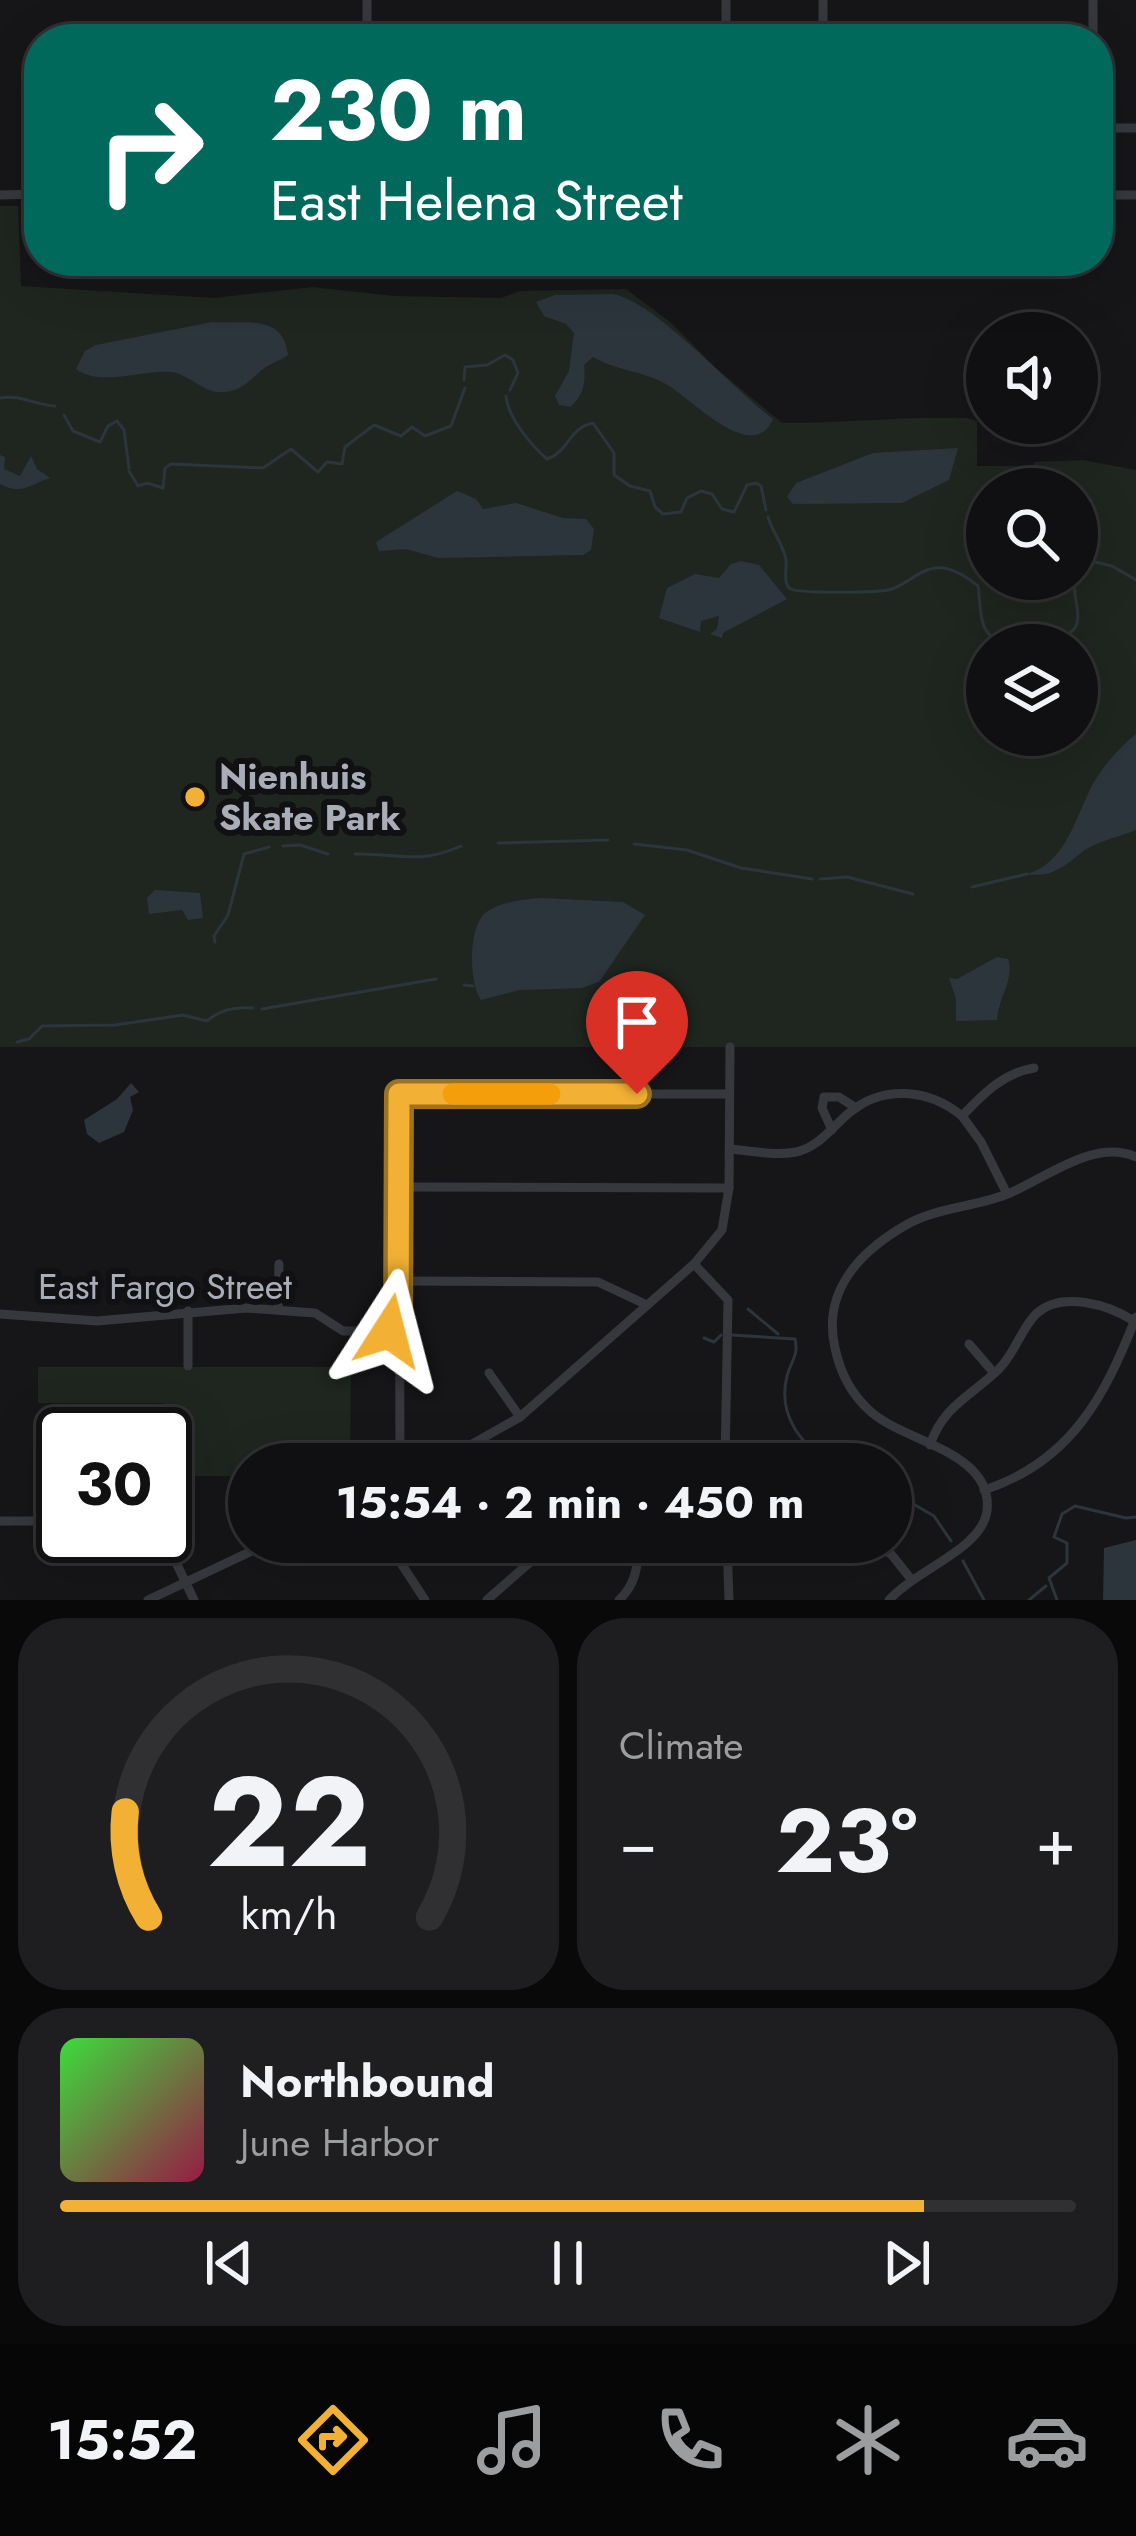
<!DOCTYPE html>
<meta charset="utf-8">
<style>
:root{--surface:#101012;--page:#1e1e20;--text:#f1f3f6;--muted:#9c9d9f;--line:#303032;--accent:#f2b134}
body{margin:0;font-family:Jost,sans-serif;background:var(--page);color:var(--text);height:100vh;display:flex;flex-direction:column;font-size:45px;white-space:nowrap}
*{box-sizing:border-box;margin:0}
p{font-size:39px;color:var(--muted)}
.icon{flex:none;width:66px;height:66px;fill:none;stroke:currentColor;stroke-width:2;stroke-linecap:round;stroke-linejoin:round}
.map{position:relative;height:1600px;overflow:hidden}
.drawer{display:flex;flex-direction:column;gap:18px;padding:18px;background:#09090a;flex:1}
.drawer>*{flex:none}
.hud{position:absolute;left:24px;top:24px;width:1089px;height:252px;border-radius:48px;box-shadow:0 12px 48px #0002,0 0 0 3px var(--line);background:#00695c;color:#fff;overflow:hidden}
.controls{position:absolute;left:966px;top:312px;display:grid;gap:24px}
.controls a{display:grid;place-items:center;width:132px;height:132px;border-radius:50%;background:var(--surface);box-shadow:0 12px 48px #0002,0 0 0 3px var(--line);font-size:60px}
.speed{position:absolute;left:36px;top:1407px;display:flex;gap:24px;font-size:60px;font-weight:700;text-align:center}
.speed>*{display:grid;place-content:center;width:156px;height:156px;border-radius:50%;background:var(--surface);box-shadow:0 12px 48px #0002,0 0 0 3px var(--line);line-height:1}
.speed .limit{border:6px solid #111;border-radius:18px;background:#fff;color:#111}
.pin{position:absolute;display:grid;place-items:center;width:102px;height:102px;color:#fff;margin:-123px -51px;border-radius:50% 50% 50% 0;rotate:-45deg;box-shadow:0 0 12px #0007}
.pin .icon{rotate:45deg}
.me{position:absolute;width:132px;margin:-66px;rotate:9deg;stroke-linejoin:round;filter:drop-shadow(0 0 9px #0008)}
.turn{display:flex;align-items:center;gap:42px;height:252px;padding:0 48px;font-size:54px}
.turn .icon{width:156px;height:156px;stroke-width:2.5}
.turn b{display:block;font-size:84px;line-height:102px}
.big{font-size:90px;font-weight:700;line-height:1.1}
.drawer .card{flex:1;display:flex;flex-direction:column;justify-content:center;gap:18px;min-width:0;padding:0 42px;border-radius:48px;background:var(--page)}
.drawer .dial{align-items:center;gap:0}
.dial svg{height:312px;overflow:visible;fill:none;stroke:var(--line);stroke-width:7;stroke-linecap:round;text-anchor:middle}
.dial text{fill:var(--text);stroke:none}
.song{display:flex;align-items:center;gap:36px}
.cover{width:144px;height:144px;border-radius:18px;background:linear-gradient(135deg,hsl(120 70% 55%),hsl(340 70% 35%))}
.played{height:12px;border-radius:6px;background:linear-gradient(90deg,var(--accent) 85%,var(--line) 85%)}
.keys{display:flex;justify-content:space-around;direction:ltr}
.heat{display:flex;justify-content:space-between;align-items:center;font-size:66px;direction:ltr}
.drawer .tiles{flex:1;display:grid;gap:18px;grid-template-columns:1fr 1fr}
.card:last-child{grid-column:span 2}
.trip{position:absolute;left:228px;top:1443px;width:684px;height:120px;border-radius:60px;background:var(--surface);box-shadow:0 12px 48px #0002,0 0 0 3px var(--line);font-weight:700;line-height:120px;text-align:center}
.tabs{display:flex;height:192px;justify-content:space-around;align-items:center;background:#060607;color:var(--muted)}
.tabs .icon{width:84px;height:84px}
.tabs .active{color:var(--accent)}
.tabs b{font-size:54px;color:var(--text)}
.map>svg:first-child{display:block}
</style>
<div class="map">
<svg width="1136" height="1600" viewBox="0 0 1136 1600">
<rect width="100%" height="100%" fill="#161618"/>
<g fill="#1e261f" fill-rule="evenodd">
<path d="M0 206H18L21 286 213 298 313 287 394 296 501 298 520 291 626 289 670 322 717 369 782 423C845 423 905 416 967 418L977 421V466H1017L1018 485H1031L1034 462 1083 460 1136 470V1047H0ZM987 489H1077V579H987ZM987 645H1077V735H987Z"/>
<path d="M38 1367H351L350 1464H249V1476H165L163 1403H38Z"/>
</g>
<g fill="#2c353c">
<path d="M612 294C653 299 734 390 773 419 752 467 690 396 664 383 642 371 614 370 593 357L584 365C586 381 584 396 570 407L559 405 555 396 569 371 574 333 566 324 544 316 536 302 555 295Z"/>
<path d="M212 322C244 325 283 312 288 355 280 361 271 363 263 369 249 380 244 390 224 392 206 395 189 374 171 372 142 370 100 387 76 369L85 351 96 345Z"/>
<path d="M958 448 949 480 902 503 793 504 787 497 796 483 873 453Z"/>
<path d="M0 455 5 457 4 469 20 476 31 456 37 469 50 478C31 484 21 496 0 484Z"/>
<path d="M457 491 476 499 483 509 516 503 563 518 586 519 594 529 591 550 583 555 438 558 406 549 379 551 376 542Z"/>
<path d="M741 561 759 565 787 599 723 633 722 638 710 634 717 629 719 616 701 621 700 632 659 618 667 588 695 574 719 578 731 564Z"/>
<path d="M1136 734V830C1119 837 1093 842 1080 854 1063 867 1051 878 1027 874 1064 863 1073 825 1088 794 1096 774 1119 747 1136 734Z"/>
<path d="M155 890 200 893 203 918 188 920 182 910 149 914 147 898Z"/>
<path d="M542 898 623 902 645 915 599 982 582 988 520 990 481 1000C469 983 468 930 484 914 498 902 525 899 542 898Z"/>
<path d="M997 957 1008 959C1015 979 998 998 997 1020L956 1021V999L949 978 957 979Z"/>
<path d="M131 1083 139 1092 130 1097 133 1110 124 1132 99 1143 87 1134 84 1120 117 1099Z"/>
<path d="M1136 1540V1600H1103L1104 1548Z"/>
</g>
<g fill="none" stroke-linecap="round" stroke-linejoin="round">
<g stroke="#2c353c" stroke-width="3">
<path d="M464 380 465 367 487 365 505 355 513 360 518 373 510 390"/>
<path d="M506 396C508 418 531 445 547 459 569 452 568 428 593 423L614 453V475L630 486 650 491 655 507 663 514 681 512 687 498 701 491 712 494 722 509 734 512 747 485 756 483 761 486 766 510"/>
<path d="M0 398C21 394 34 405 55 406"/>
<path d="M64 415 73 431 100 442 108 426 117 421 124 430 129 468"/>
<path d="M129 471 138 486 147 483 163 488 165 468 171 464 263 468 291 449 318 472 327 462 342 464 345 447 374 425 401 436 412 427 425 436 451 426 465 388"/>
<path d="M768 517C772 532 784 545 786 560 787 569 783 581 789 588 794 594 880 593 892 589 907 584 919 570 935 568 950 566 967 577 978 586 982 610 976 635 1005 644"/>
<path d="M1077 575 1095 562 1112 566 1136 580"/>
<path d="M1011 644 1030 645"/>
<path d="M1036 645C1046 640 1066 639 1074 629 1084 617 1071 594 1075 579"/>
<path d="M498 843 608 840"/>
<path d="M634 844 687 850 741 868 812 879"/>
<path d="M283 846 300 845 328 854"/>
<path d="M355 854C398 853 419 865 461 846"/>
<path d="M820 879 847 877 913 894"/>
<path d="M972 887 1027 874"/>
<path d="M215 942 214 936 228 915 244 854 269 847"/>
<path d="M464 985 473 986"/>
<path d="M262 1009 436 979"/>
<path d="M17 1042 29 1039 42 1026 115 1025 183 1015 207 1021C221 1009 235 1007 253 1008"/>
<path d="M748 1309 778 1334"/>
<path d="M731 1335 795 1339C799 1355 791 1361 787 1376 777 1416 802 1448 836 1464"/>
<path d="M704 1338 714 1342 721 1335"/>
<path d="M891 1491 934 1516 951 1541"/>
<path d="M963 1561 984 1600"/>
<path d="M1029 1600 1046 1586"/>
<path d="M1057 1600 1049 1578 1067 1563V1543L1054 1537 1062 1514 1075 1506 1126 1518 1136 1517"/>
</g>
<g stroke="#37383d" stroke-width="9">
<path d="M367 0V39"/>
<path d="M726 0V39"/>
<path d="M823 0V39"/>
<path d="M1093 0V39"/>
<path d="M367 32 726 31"/>
<path d="M823 37H1093"/>
<path d="M1098 128H1136"/>
<path d="M0 195 39 194"/>
<path d="M1098 195H1136"/>
<path d="M962 1116 981 1142 1007 1194"/>
<path d="M832 1130 822 1108 824 1097H839L856 1108"/>
<path d="M730 1149C750 1151 776 1156 796 1152 819 1147 832 1127 849 1113 883 1084 929 1089 962 1116 983 1094 1003 1073 1034 1068"/>
<path d="M398 1187 729 1188"/>
<path d="M694 1264 728 1300 725 1464"/>
<path d="M397 1281 598 1282 645 1304"/>
<path d="M278 1310 279 1264"/>
<path d="M188 1311V1366"/>
<path d="M0 1314 97 1321 246 1308 315 1313 343 1331H397"/>
<path d="M969 1344 994 1373"/>
<path d="M489 1373 520 1417"/>
<path d="M930 1445C943 1406 971 1396 999 1369 1015 1353 1021 1329 1036 1314 1061 1290 1109 1305 1134 1321"/>
<path d="M400 1464 399 1094H729"/>
<path d="M437 1464 520 1417 694 1264 722 1230 729 1188 730 1047"/>
<path d="M692 1464 724 1447"/>
<path d="M984 1490C1071 1462 1105 1396 1136 1317"/>
<path d="M0 1521H63"/>
<path d="M165 1526 170 1528V1550L194 1600"/>
<path d="M387 1542 425 1600"/>
<path d="M727 1542 729 1600"/>
<path d="M868 1542 891 1554 911 1579"/>
<path d="M148 1600 271 1542"/>
<path d="M487 1600 553 1542"/>
<path d="M619 1600C637 1583 637 1566 640 1542"/>
<path d="M889 1600C917 1569 982 1549 987 1511 994 1451 903 1442 870 1411 851 1394 840 1372 835 1348 822 1292 859 1252 906 1225 937 1207 977 1207 1010 1193 1047 1177 1096 1138 1136 1157"/>
</g>
</g>
<g fill="none" stroke-linecap="round" stroke-linejoin="round">
<g stroke="#9d7322" stroke-width="30">
<path id="route" d="M389 1331H398L399 1094H637"/>
</g>
<use href="#route" stroke="#f2b134" stroke-width="21"/>
<path stroke="#f59e0b" stroke-width="21" d="M453 1094H550"/>
</g>
<circle fill="#f2b134" stroke="#111113" stroke-width="4.5" cx="195" cy="797" r="12"/>
<g text-anchor="middle" stroke-width="12" stroke-linejoin="round" paint-order="stroke">
<g font-size="36" font-weight="bold" fill="#a8adb8" stroke="#111113" text-anchor="start">
<text x="219" y="789">Nienhuis<tspan x="219" dy="41">Skate Park</tspan></text>
</g>
<g font-size="36" fill="#a8adb8" stroke="#111113">
<text x="165" y="1299">East Fargo Street</text>
</g>
</g>
</svg>
<div class="controls">
<a><svg class="icon" aria-label="sound" viewBox="0 0 24 24"><path d="M4 9h4l5-4v14l-5-4H4zM17 9q2 3 0 6"/></svg></a>
<a><svg class="icon" aria-label="search" viewBox="0 0 24 24"><circle cx="10" cy="10" r="6"/><path d="M15 15l6 6"/></svg></a>
<a><svg class="icon" aria-label="layers" viewBox="0 0 24 24"><path d="M12 4l9 5-9 5-9-5zM3 14l9 5 9-5"/></svg></a>
</div>
<div class="speed"><div class="limit">30</div></div>
<div class="pin" style="left:637px;top:1094px;background:#d93025"><svg class="icon" aria-label="arrive" viewBox="0 0 24 24"><path d="M6 21V4h12l-3 4 3 4H6"/></svg></div>
<svg class="me" style="left:389px;top:1331px" viewBox="-20 -20 40 40"><path d="M0-17L14 15 0 8-14 15z" fill="#f2b134" stroke="#fff" stroke-width="4"/></svg>
<div class="trip">15:54 · 2 min · 450 m</div>
<div class="hud">
<div class="turn"><svg class="icon" aria-label="right" viewBox="0 0 24 24"><path d="M7 20v-9h11M14 6l5 5-5 5"/></svg><div><b>230 m</b>East Helena Street</div></div>
</div>
</div>
<section class="drawer">
<div class="tiles">
<div class="card dial"><svg viewBox="0 0 100 80">
<path d="M14 69A42 42 0 1 1 86 69"/>
<path d="M14 69A42 42 0 0 1 8 42" stroke="#f2b134"/>
<text x="50" y="56" font-size="32" font-weight="700">22</text>
<text x="50" y="72" font-size="11">km/h</text>
</svg></div>
<div class="card"><p>Climate</p>
<div class="heat"><a>−</a><b class="big">23°</b><a>+</a></div>
</div>
<div class="card">
<div class="song"><i class="cover"></i><div><b>Northbound</b><p>June Harbor</p></div></div>
<div class="played"></div>
<div class="keys"><svg class="icon" aria-label="previous" viewBox="0 0 24 24"><path d="M18 5L8 12l10 7zM5 5v14"/></svg><svg class="icon" aria-label="pause" viewBox="0 0 24 24"><path d="M8 5v14M16 5v14"/></svg><svg class="icon" aria-label="next" viewBox="0 0 24 24"><path d="M6 5l10 7-10 7zM19 5v14"/></svg></div>
</div>
</div>
</section>
<nav class="tabs">
<b>15:52</b>
<svg class="icon active" aria-label="directions" viewBox="0 0 24 24"><path d="M12 3l9 9-9 9-9-9zM9 14v-3h6M13 9l2 2-2 2"/></svg>
<svg class="icon" aria-label="music" viewBox="0 0 24 24"><path d="M9 18V5l10-2v13"/><circle cx="6" cy="18" r="3"/><circle cx="16" cy="16" r="3"/></svg>
<svg class="icon" aria-label="phone" viewBox="0 0 24 24"><path d="M5 4h4l2 5-3 2q2 4 5 5l2-3 5 2v4C11 20 4 13 5 4z"/></svg>
<svg class="icon" aria-label="climate" viewBox="0 0 24 24"><path d="M12 3v18M4 7l16 10M4 17L20 7"/></svg>
<svg class="icon" aria-label="car" viewBox="0 0 24 24"><path d="M5 17H2v-5l4-1 3-4h7l3 4 3 1v5h-3M9 17h6M6 11h13"/><circle cx="7" cy="17" r="2"/><circle cx="17" cy="17" r="2"/></svg>
</nav>
